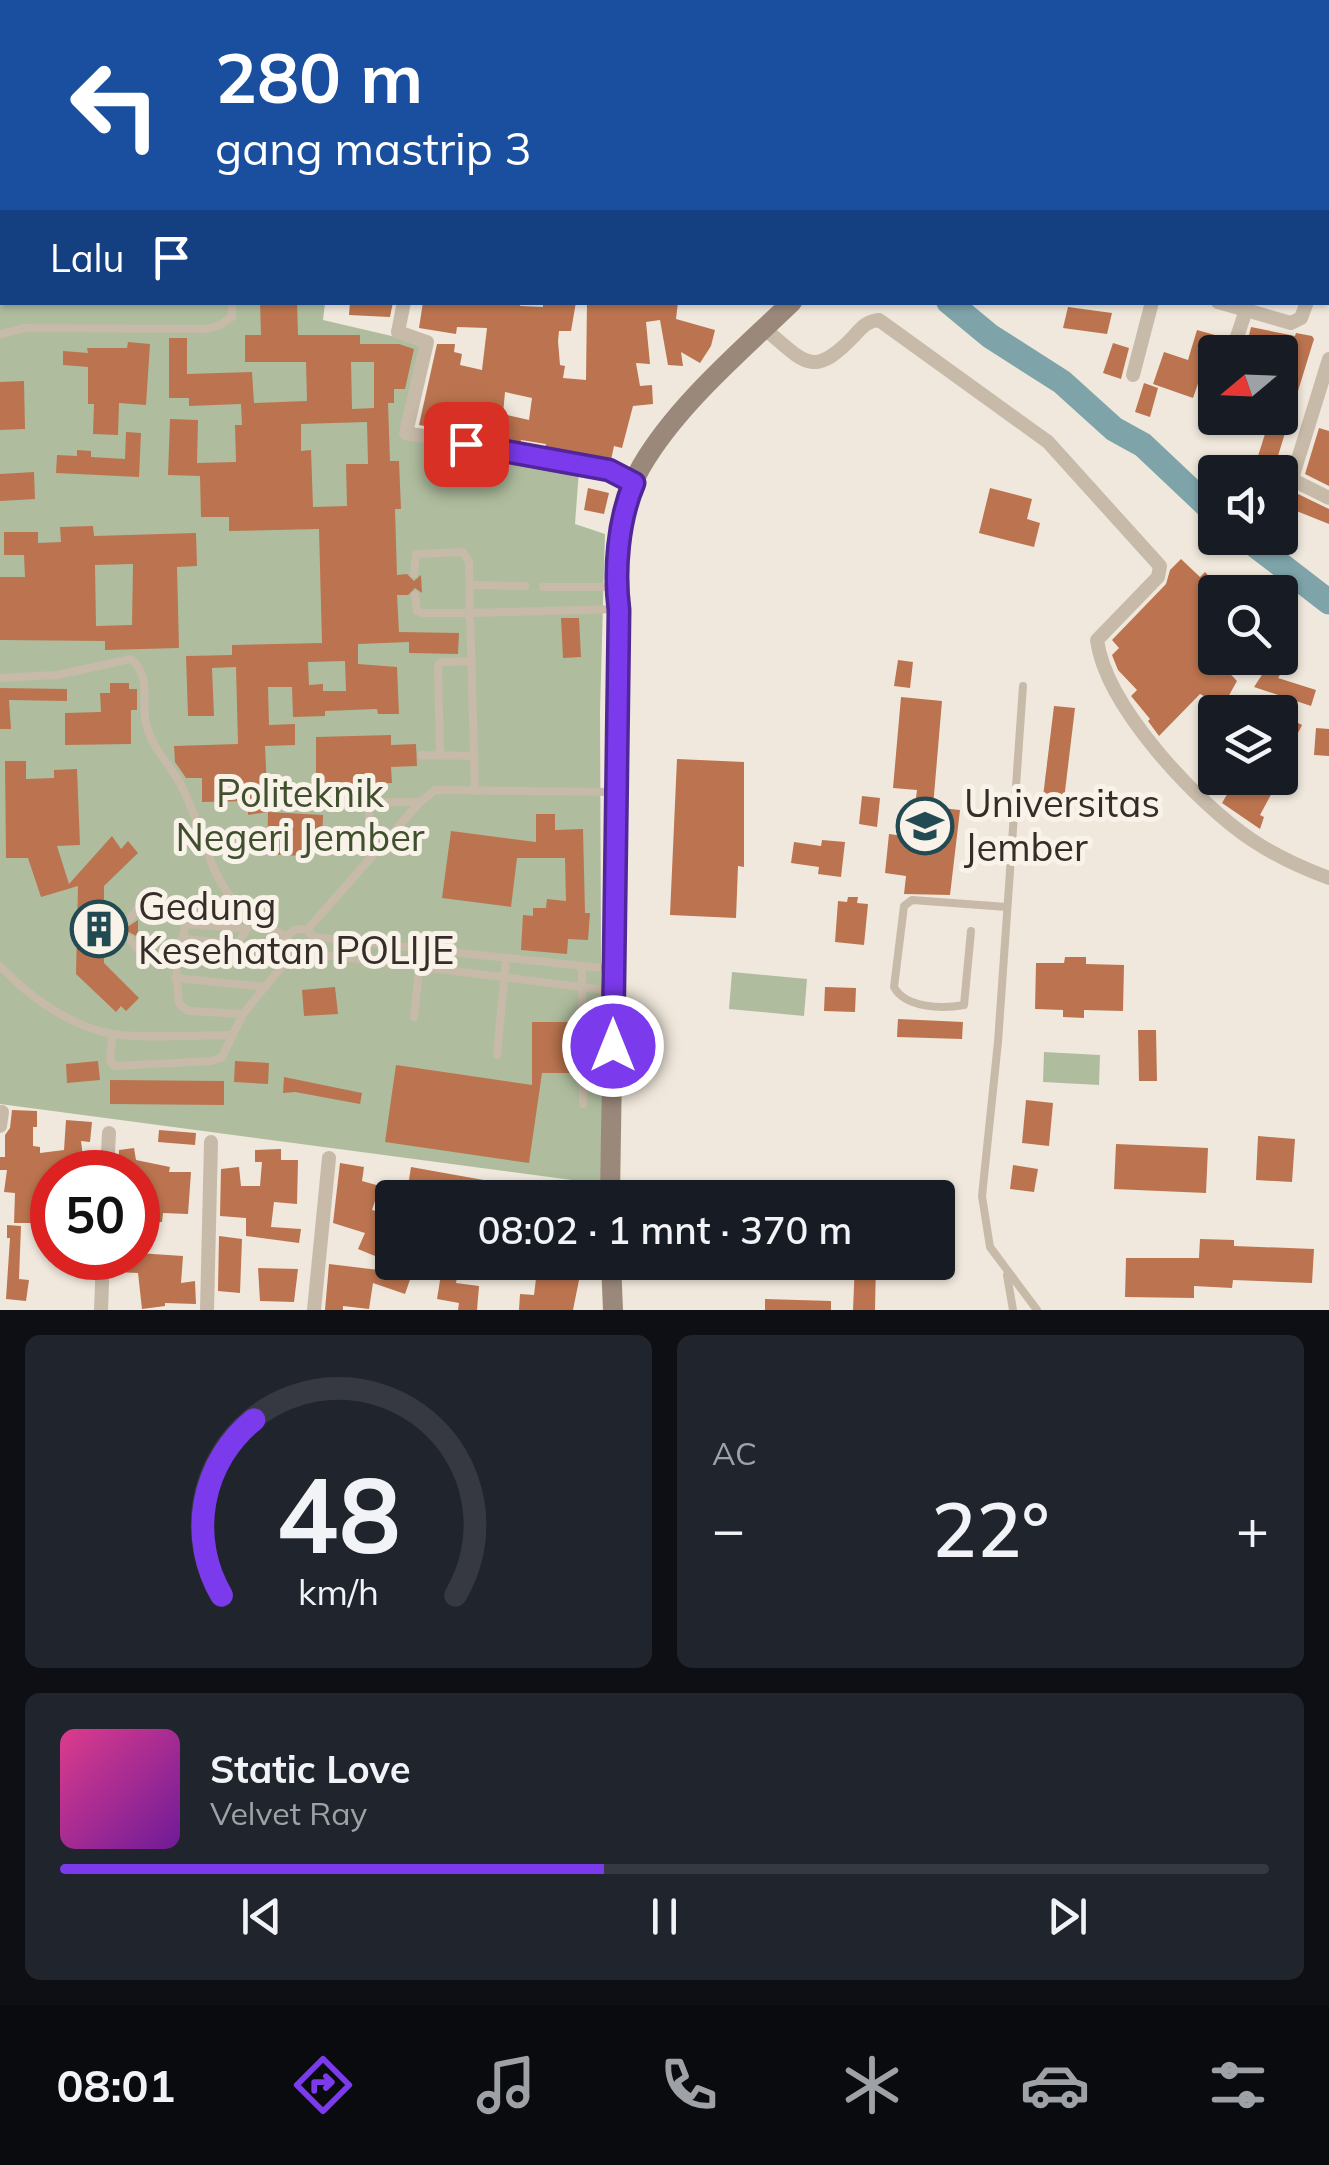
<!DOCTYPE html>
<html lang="id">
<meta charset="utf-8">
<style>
:root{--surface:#171b24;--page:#20242c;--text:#f1f3f6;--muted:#9ea1a6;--line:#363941;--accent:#7c3aed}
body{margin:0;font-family:Mulish,sans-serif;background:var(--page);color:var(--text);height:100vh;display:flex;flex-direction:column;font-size:38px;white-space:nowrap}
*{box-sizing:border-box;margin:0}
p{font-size:32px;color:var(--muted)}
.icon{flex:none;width:55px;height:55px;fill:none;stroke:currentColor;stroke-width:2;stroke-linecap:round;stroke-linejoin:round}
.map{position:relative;height:1310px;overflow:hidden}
.panel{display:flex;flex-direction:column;gap:25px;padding:25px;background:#0d0f14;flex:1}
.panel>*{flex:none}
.hud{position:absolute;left:0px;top:0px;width:1330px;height:305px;box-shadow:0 2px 8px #0004;background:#1a4fa0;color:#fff;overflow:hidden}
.needle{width:65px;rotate:251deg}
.fabs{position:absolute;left:1198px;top:335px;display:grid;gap:20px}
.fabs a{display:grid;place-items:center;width:100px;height:100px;border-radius:10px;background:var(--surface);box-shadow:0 2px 8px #0004;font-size:50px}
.speed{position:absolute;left:30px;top:1150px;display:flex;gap:20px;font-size:50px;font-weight:700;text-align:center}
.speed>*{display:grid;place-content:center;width:130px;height:130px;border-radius:50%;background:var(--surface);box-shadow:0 2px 8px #0004;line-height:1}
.speed .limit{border:15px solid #d22;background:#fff;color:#111}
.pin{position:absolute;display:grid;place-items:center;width:85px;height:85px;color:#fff;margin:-42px;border-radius:20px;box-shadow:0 5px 15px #0006}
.me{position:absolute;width:110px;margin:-55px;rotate:0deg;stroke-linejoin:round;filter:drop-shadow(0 0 8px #0008)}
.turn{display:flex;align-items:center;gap:35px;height:210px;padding:0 50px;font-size:45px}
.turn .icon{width:130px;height:130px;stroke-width:2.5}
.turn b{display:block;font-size:70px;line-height:85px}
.then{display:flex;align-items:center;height:95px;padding:0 50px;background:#0003;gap:20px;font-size:38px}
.big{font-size:75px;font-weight:600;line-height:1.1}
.panel .widget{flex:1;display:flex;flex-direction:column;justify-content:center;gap:15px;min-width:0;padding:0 35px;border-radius:15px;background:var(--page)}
.panel .dial{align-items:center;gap:0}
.dial svg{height:260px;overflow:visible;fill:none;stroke:var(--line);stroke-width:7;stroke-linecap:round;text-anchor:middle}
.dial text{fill:var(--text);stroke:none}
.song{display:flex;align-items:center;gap:30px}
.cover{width:120px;height:120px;border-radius:15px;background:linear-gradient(135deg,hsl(330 70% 55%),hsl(280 70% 35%))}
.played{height:10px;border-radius:5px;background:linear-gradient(90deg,var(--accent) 45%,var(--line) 45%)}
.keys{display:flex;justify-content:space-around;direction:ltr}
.heat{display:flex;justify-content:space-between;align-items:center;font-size:55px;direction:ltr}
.panel .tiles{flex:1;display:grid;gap:25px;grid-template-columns:1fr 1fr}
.widget:last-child{grid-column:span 2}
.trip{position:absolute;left:375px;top:1180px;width:580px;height:100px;border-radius:10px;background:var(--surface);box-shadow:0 2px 8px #0004;font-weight:600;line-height:100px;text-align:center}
.tabs{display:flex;height:160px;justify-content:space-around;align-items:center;background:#090b0e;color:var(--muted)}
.tabs .icon{width:70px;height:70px}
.tabs .active{color:var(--accent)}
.tabs b{font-size:45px;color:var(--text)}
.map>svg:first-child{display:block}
</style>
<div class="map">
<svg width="1329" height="1310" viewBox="0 0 1329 1310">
<rect width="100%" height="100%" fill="#f0e8dc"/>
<g fill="#afbd9e">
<path d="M0 0 179 2H2V302L325 303 323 320 426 344 404 435 579 470 575 524 605 534 600 711 602 1184 0 1104Z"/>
<path d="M732 972 807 979 804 1016 729 1009Z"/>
<path d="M1044 1052 1100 1055 1099 1085 1043 1082Z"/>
</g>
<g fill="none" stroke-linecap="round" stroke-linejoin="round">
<g stroke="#7ea4aa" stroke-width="25">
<path d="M664 0 669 2"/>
<path d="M949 302 990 336 1062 382 1114 429 1143 445 1215 513"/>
<path d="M1246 538 1329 602"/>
</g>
</g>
<g fill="#bb744f" fill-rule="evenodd">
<path d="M260 302H297L298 335H360V344H399L414 349 405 389H394V403H388L390 461H399L401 509H395L397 575 407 574 414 581 421 575 422 593 415 588 408 595H397L399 632 459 633 458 654 409 653V642L358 644V664L397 667 399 714H378L377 709 325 711V716L293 717 292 687H268L269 725 295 724V745L265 746 268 812 248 815V801L202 802V778H186L175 762 174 746 238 744 236 667 212 668 214 716H188L186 656 232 655V645L322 643 319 529 229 531V517H201L200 476 168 475 170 419 198 420 197 463 236 462 235 425H242L241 404 189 406V398H169V338H187V374L252 372 254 403 307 401 306 362H245V335H261ZM351 362H374V408L352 409ZM367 422 368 464H346L347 506 313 507 311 450 301 451V424ZM345 661 346 691H323V684L309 685 308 662Z"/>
<path d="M350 302H393L390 317 349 315Z"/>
<path d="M423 302H521L520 306 543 307V304L576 302 571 331H559L558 341 560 365 565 366 563 378 586 380 587 302H678L676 319 715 330 711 346 700 363 681 352 683 366 668 365 660 320 646 322 650 364 636 363 640 386 652 385 653 404 633 406 622 448 614 446 611 460 545 448 546 444 521 440 520 443 419 425 437 344H455L454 352 462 354 460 365 482 370 487 328 457 327 456 334 419 328ZM505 392 532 398 529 420 503 414Z"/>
<path d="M1068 307 1112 313 1107 334 1063 328Z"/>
<path d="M1251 327 1295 336 1296 333 1312 336 1314 339 1273 472H1253L1270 418H1280V386L1290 352H1259V350L1246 348Z"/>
<path d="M1197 330 1215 335 1193 398 1153 384 1164 352 1188 360Z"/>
<path d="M128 342 150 344 146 405 119 403 118 435 93 434 94 404H88V367L63 365V351L88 353 87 348H127Z"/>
<path d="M1113 343 1129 348 1121 379 1103 373Z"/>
<path d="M24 381 25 429 0 430V382Z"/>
<path d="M1144 383 1158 388 1150 417 1135 412Z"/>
<path d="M1319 428 1329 431V486L1305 474Z"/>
<path d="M126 432 141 433 139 477 56 473 57 455 77 456V450L91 451V457L125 459Z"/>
<path d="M34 472 35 499 0 501V474Z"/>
<path d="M588 488 609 493 604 514 584 510Z"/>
<path d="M990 488 1032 499 1027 519 1040 523 1034 547 979 533Z"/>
<path d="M1298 494 1329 509V524L1289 508Z"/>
<path d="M93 526 94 536 196 533 197 566 177 567 179 648 105 650V641L0 640V577H25L24 555H4V532H38V543L61 542 60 527ZM133 564 132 625 96 626 95 565Z"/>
<path d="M1181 559 1200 577 1205 572 1222 590 1215 592 1204 607 1215 617V658L1225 660 1221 664 1237 681 1223 706 1200 694 1159 736 1148 721 1150 719 1131 696 1137 690 1118 670 1112 655 1119 648 1112 640 1166 584 1170 570Z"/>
<path d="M561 618H579L581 657 563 658Z"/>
<path d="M1273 658H1291L1278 678 1316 690 1311 706 1254 687Z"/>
<path d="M898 660 913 662 910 688 894 686Z"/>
<path d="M110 683H129V689H137V710H131V744L65 745V713L101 712 100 693H110Z"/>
<path d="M0 688 67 689V701L9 700 11 729H0Z"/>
<path d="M901 697 942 701 933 807 960 810 950 895 904 894 906 876 885 873 889 834 911 837 917 790 893 788Z"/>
<path d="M1054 706 1075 708 1063 808 1042 805Z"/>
<path d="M1280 714 1302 725 1293 743 1280 737Z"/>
<path d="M1316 728 1329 729V756L1314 755Z"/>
<path d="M391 735V745L416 744 417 766 391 767 392 783 316 784V737Z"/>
<path d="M677 759 744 762V867L738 866 736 918 670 915Z"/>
<path d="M5 761H26V779L54 778V770L77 769 80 845 57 846 69 884 112 836 121 849 128 841 138 853 104 886V911L120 909V919L129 926 138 920V937L129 932 120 942 104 941V963L139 998 126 1011 121 1006 116 1012 76 974 78 886 41 897 28 858H6Z"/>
<path d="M1213 778H1274L1271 787 1274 789 1260 815 1264 817 1260 829 1222 803 1232 786Z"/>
<path d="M862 796 880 798 877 827 859 824Z"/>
<path d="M268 812 323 815 322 842H313V851L303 850V856L267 854Z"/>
<path d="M536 814H555V830L583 829 585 913H590L588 940 568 939 567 954 521 950 523 915 533 916V908H546L547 899 566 901 565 858H517L511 907 442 898 451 831 536 842Z"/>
<path d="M822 840 845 842 841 877 818 874 819 867 791 863 794 842 821 846Z"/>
<path d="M848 897H858L857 903 868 904 864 945 835 942 838 901 847 902Z"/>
<path d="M1065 957H1086V964L1124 965 1123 1011 1084 1010V1018L1063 1017V1010L1035 1009 1036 963H1064Z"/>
<path d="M335 987 338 1014 304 1016 302 990Z"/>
<path d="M825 987 856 988 855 1012 824 1011Z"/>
<path d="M898 1019 963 1022 962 1039 897 1037Z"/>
<path d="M532 1022H575V1073H542L529 1163 385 1142 396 1065 532 1085Z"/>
<path d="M1138 1030H1156L1157 1081H1139Z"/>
<path d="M98 1061 100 1080 67 1083 66 1064Z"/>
<path d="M235 1061 269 1063 268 1084 234 1082Z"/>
<path d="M284 1077 362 1093 360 1104 295 1092 283 1093Z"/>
<path d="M110 1080 224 1081V1105L110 1104Z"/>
<path d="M1026 1100 1053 1103 1049 1146 1022 1143Z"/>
<path d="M12 1110 37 1111V1127H33V1146L40 1147V1153L64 1150 66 1120 92 1122 90 1142 81 1141 85 1172H52V1205L40 1206 39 1223H14L15 1193 4 1192 7 1170H0V1157H5V1135L10 1128Z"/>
<path d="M159 1130 196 1133 195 1145 158 1142Z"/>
<path d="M1258 1136 1295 1139 1292 1182 1256 1180Z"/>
<path d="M1116 1144 1208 1148 1206 1193 1114 1189Z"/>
<path d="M134 1148 136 1160 170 1167 169 1172H191L188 1214 163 1213 162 1222H157L156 1226 138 1224 140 1172H118L119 1150Z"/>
<path d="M281 1149V1160H298L297 1204 274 1202 271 1227 301 1229 299 1243 246 1236V1218L220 1216 221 1169 239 1167 241 1186H260L262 1162H255V1150Z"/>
<path d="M340 1163 364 1167 362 1181 380 1186 372 1210 392 1215V1263L358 1249 365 1233 333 1223Z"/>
<path d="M1013 1165 1038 1169 1034 1192 1010 1189Z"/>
<path d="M411 1167 551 1192V1198H475L408 1186Z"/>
<path d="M7 1225 21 1226 19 1279 29 1280 26 1301 6 1299 10 1238H7Z"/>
<path d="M219 1236 242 1239 240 1293 218 1291Z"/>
<path d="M1200 1239 1234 1240V1246L1314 1249 1312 1283 1233 1280 1232 1288 1194 1286V1298L1125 1297 1126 1258H1199Z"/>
<path d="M138 1253 183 1256 181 1283 195 1281 196 1304 165 1303V1306L142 1309 138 1273 116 1272V1258H138Z"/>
<path d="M443 1262H460L456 1283 479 1286 477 1310H458L459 1303 437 1299Z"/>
<path d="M538 1262H575V1269L581 1270 573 1310H519L520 1294 534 1295Z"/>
<path d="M855 1262H876L875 1310H853Z"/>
<path d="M329 1264 412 1274 405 1294 373 1283 369 1309 343 1306V1310H325Z"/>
<path d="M258 1268 298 1269 294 1302 260 1301Z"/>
<path d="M765 1299 831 1301V1310H765Z"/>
</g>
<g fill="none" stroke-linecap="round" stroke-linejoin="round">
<g stroke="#c7baa9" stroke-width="8">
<path d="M0 89H2"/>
<path d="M0 334 25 328 206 329 220 325 232 317V302"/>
<path d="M414 574 416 554 463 552 469 562 470 613H423L417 611 415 595"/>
<path d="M470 585 525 586"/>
<path d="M543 587H614"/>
<path d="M0 678 57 675 131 659C152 677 141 701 146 724 152 748 170 765 181 785 217 856 203 899 288 937"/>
<path d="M1023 686 998 1042 982 1196 990 1247 1037 1310"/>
<path d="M422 755 475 756"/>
<path d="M440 755 438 665 442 662 471 661"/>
<path d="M475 791 470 613 619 609"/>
<path d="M305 803 420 802"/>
<path d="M369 803 370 858"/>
<path d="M130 919C138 906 145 897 161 900 217 910 162 993 130 939"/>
<circle cx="300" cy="943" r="14"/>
<path d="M307 930 420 802 435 790 615 792"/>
<path d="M971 931 964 1005C942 1009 905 1008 894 987L904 906 912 900 1007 907"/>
<path d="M313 937 611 969"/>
<path d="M184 939 237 944 247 929 186 924"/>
<path d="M175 951 179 1004 188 1011 243 1014"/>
<path d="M310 953 613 991"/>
<path d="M0 966C28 996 71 1027 113 1034 148 1039 194 1035 230 1035"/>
<path d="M582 968 583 1104"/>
<path d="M175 978 265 987"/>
<path d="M414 1017 421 950"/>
<path d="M112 1034 110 1060 114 1066 212 1061 222 1057 243 1014 292 954"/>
<path d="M497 1055 506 959"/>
<path d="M1007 1275 1013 1310"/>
</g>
<g stroke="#c7baa9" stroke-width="14">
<path d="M177 0 190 2"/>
<path d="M903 0 904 2"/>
<path d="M1234 0 1242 2"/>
<path d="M1072 2V0"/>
<path d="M1328 19 1329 20"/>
<path d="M1328 32H1329"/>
<path d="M1328 153H1329"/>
<path d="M1328 243 1329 239"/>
<path d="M404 302 398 332 427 342 406 433 609 470 634 483"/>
<path d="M1218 302 1291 323 1301 318 1307 302"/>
<path d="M765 329C805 363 813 379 854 336 862 327 867 321 879 320L1048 442 1160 566 1158 577 1097 640C1106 707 1197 803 1252 840 1276 856 1302 868 1329 878"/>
<path d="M1232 352 1246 310"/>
<path d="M1133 375 1152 302"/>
<path d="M1291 479 1329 498"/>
<path d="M1286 498 1329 359"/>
<path d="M0 1126 2 1112"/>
<path d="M107 1172 109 1133"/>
<path d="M101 1310 103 1258"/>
<path d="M207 1310 211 1142"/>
<path d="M314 1310 329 1158"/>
</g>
<g stroke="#9a897b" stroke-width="20">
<path d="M1155 2 1159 0"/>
<path d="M610 1198 619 609C613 566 619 505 641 467 676 406 741 351 792 302"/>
<path d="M611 1262 613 1310"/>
</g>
</g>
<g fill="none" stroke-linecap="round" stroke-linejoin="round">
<g stroke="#51269a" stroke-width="25">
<path id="route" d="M466 444 609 470 634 483C618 520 614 571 619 610L613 1046"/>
</g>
<use href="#route" stroke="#7c3aed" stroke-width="18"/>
</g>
<defs>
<g id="university-ring" transform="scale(2.875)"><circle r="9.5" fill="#f8f2e8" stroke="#224a52" stroke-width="1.5"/><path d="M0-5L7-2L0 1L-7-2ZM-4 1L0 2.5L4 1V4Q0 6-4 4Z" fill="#224a52"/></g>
<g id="building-ring" transform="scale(2.875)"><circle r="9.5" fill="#f8f2e8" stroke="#224a52" stroke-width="1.5"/><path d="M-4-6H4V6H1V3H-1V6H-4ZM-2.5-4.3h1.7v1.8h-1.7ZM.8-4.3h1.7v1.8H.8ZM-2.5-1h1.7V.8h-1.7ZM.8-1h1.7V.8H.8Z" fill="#224a52"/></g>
</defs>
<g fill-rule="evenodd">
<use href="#university-ring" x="925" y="826"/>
<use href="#building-ring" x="99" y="929"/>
</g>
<g text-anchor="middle" stroke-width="10" stroke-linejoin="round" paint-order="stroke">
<g font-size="38" fill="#40502e" stroke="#f8f2e8">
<text x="300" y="807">Politeknik<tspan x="300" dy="44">Negeri Jember</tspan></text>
</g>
<g font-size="38" fill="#342d28" stroke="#f8f2e8" text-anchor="start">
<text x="964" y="817">Universitas<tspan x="964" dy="44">Jember</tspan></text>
<text x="138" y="920">Gedung<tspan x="138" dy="44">Kesehatan POLIJE</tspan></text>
</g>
</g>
</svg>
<div class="fabs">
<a><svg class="needle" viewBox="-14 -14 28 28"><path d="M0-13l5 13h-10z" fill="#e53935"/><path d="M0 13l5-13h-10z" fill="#9ea1a6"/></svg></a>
<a><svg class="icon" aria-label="sound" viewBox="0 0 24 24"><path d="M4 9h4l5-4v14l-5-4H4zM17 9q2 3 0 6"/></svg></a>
<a><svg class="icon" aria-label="search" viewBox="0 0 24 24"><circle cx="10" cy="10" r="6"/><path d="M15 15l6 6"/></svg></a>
<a><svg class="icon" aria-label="layers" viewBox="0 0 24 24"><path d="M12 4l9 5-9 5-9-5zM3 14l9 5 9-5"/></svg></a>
</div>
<div class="speed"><div class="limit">50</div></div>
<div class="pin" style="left:466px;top:444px;background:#d93025"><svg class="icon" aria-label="arrive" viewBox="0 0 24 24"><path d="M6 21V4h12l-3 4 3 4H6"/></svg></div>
<svg class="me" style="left:613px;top:1046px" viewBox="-20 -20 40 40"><circle r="17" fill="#7c3aed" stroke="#fff" stroke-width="3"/><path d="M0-11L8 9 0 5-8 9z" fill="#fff"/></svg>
<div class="trip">08:02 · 1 mnt · 370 m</div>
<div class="hud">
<div class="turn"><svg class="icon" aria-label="left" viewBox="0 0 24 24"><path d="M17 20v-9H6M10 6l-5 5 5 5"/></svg><div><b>280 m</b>gang mastrip 3</div></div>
<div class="then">Lalu<svg class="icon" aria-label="arrive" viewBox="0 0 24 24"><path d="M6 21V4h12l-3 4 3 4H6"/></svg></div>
</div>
</div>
<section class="panel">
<div class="tiles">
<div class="widget dial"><svg viewBox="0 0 100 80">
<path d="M14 69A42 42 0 1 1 86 69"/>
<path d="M14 69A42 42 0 0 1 24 15" stroke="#7c3aed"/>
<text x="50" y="56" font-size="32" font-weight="700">48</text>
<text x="50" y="72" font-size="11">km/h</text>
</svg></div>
<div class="widget"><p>AC</p>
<div class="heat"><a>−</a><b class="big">22°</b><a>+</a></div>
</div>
<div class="widget">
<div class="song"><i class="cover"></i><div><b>Static Love</b><p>Velvet Ray</p></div></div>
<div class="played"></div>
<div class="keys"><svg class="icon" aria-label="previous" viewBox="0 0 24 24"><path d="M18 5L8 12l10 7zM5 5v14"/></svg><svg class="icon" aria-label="pause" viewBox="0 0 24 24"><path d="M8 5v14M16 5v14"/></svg><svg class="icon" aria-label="next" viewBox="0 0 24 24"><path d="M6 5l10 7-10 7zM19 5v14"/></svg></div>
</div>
</div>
</section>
<nav class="tabs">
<b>08:01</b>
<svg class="icon active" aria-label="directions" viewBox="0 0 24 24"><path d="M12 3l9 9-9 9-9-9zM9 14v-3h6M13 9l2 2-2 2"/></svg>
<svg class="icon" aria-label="music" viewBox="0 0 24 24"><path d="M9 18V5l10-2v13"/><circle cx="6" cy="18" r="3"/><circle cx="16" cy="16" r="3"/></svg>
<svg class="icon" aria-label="phone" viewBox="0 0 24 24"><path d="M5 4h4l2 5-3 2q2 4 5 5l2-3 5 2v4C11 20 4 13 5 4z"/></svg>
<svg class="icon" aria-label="climate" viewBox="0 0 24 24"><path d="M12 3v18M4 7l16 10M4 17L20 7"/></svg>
<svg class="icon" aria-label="car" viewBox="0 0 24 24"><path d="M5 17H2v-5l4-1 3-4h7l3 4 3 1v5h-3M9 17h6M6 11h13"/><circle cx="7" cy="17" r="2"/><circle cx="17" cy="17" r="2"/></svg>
<svg class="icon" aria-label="filters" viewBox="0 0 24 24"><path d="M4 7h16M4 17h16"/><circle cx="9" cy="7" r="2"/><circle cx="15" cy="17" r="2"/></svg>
</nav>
